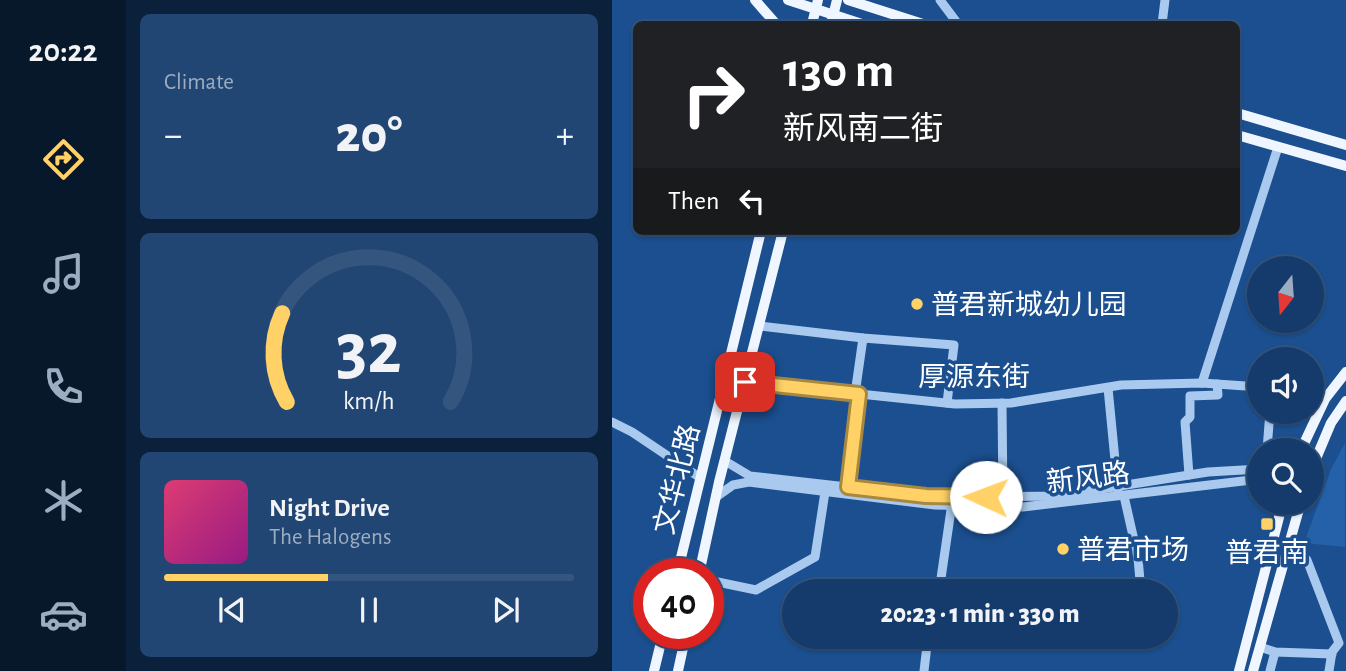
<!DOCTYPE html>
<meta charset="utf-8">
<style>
:root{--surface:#143b6b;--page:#214673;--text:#f1f3f6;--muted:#9dadc1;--line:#33557e;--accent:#ffd166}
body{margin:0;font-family:"Alegreya Sans","Noto Sans SC",sans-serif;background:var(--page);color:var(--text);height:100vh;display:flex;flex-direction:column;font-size:26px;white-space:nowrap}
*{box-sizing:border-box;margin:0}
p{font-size:23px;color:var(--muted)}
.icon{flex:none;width:38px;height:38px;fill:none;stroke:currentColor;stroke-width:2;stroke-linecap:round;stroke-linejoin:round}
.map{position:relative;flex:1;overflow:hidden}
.side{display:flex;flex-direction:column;gap:14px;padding:14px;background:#0b203b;width:486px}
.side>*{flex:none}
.banner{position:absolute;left:21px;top:21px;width:607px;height:214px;border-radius:10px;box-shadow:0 2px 5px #0004,0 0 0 2px var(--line);background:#202124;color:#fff;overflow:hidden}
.needle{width:46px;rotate:197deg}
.controls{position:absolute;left:635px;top:256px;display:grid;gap:14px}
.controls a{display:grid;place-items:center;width:77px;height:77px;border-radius:50%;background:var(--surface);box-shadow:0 2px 5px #0004,0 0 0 2px var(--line);font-size:35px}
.speed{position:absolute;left:21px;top:558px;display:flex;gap:14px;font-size:35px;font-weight:700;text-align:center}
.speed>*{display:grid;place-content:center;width:91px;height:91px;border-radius:50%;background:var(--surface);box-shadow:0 2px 5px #0004,0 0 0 2px var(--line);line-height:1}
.speed .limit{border:10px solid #d22;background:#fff;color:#111}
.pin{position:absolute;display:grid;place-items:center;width:60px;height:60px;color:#fff;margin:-30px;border-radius:14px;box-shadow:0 4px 10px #0006}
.me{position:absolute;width:77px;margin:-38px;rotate:272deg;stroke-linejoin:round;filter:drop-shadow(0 0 5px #0008)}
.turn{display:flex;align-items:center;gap:24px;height:147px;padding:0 35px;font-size:32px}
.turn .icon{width:91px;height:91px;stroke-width:2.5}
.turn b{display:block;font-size:49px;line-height:60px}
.then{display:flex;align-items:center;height:66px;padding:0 35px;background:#0003;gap:14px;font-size:26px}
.big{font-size:52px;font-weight:800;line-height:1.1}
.side .card{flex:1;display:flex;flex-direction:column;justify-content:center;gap:10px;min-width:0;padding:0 24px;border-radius:10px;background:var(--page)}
.side .dial{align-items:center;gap:0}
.dial svg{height:182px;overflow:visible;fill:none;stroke:var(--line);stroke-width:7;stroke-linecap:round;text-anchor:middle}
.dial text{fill:var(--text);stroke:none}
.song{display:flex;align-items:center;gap:21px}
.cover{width:84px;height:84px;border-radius:10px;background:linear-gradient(135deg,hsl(340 70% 55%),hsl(310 70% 35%))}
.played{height:7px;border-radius:4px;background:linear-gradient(90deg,var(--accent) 40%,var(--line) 40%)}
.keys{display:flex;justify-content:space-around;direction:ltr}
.heat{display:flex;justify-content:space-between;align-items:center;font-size:38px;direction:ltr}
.trip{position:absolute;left:170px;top:579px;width:396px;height:70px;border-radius:35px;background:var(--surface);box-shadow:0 2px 5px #0004,0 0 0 2px var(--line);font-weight:800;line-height:70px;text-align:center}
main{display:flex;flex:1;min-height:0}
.tab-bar{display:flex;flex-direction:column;width:126px;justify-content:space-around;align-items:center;background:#08182b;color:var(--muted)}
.tab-bar .icon{width:49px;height:49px}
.tab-bar .on{color:var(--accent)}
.tab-bar b{font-size:32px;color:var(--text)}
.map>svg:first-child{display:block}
</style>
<main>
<nav class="tab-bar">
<b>20:22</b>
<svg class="icon on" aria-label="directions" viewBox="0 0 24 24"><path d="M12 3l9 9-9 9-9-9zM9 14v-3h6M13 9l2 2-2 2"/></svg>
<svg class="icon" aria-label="music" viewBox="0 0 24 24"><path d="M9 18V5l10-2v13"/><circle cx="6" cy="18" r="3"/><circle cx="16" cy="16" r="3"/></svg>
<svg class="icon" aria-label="phone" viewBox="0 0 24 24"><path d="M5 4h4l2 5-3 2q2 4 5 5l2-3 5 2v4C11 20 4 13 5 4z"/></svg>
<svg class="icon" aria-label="climate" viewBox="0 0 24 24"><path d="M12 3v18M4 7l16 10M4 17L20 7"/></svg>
<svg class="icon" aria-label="car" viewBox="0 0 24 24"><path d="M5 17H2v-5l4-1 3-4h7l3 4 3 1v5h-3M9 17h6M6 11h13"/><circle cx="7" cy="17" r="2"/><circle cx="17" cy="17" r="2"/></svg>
</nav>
<section class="side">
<div class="card"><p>Climate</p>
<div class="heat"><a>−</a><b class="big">20°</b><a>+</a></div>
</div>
<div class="card dial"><svg viewBox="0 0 100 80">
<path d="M14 69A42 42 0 1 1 86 69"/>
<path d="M14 69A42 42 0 0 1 12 30" stroke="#ffd166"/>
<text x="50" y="56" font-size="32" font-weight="700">32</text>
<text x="50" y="72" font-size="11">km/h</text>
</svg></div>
<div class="card">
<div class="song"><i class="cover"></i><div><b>Night Drive</b><p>The Halogens</p></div></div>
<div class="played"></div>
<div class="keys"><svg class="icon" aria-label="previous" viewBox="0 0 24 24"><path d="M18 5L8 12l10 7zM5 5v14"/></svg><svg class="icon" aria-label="pause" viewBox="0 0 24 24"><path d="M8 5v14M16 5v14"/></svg><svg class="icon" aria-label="next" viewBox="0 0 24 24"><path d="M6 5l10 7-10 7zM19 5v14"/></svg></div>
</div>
</section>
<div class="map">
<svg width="734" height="671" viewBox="0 0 734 671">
<rect width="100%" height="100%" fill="#1b4f8f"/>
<path fill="#2461a8" d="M733 443V547L692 543 719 469Z"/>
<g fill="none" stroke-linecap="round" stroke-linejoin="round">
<g stroke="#a9c9ee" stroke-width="9">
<path d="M328 0 346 24"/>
<path d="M550 24 553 0"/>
<path d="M148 326 251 338 342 345 335 403"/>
<path d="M133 382 343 404 399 403 509 385 590 383 648 387"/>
<path d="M590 383 666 147"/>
<path d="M496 388 506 491"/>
<path d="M243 394 251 338"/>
<path d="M700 396 713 399"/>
<path d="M390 403 391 503"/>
<path d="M0 422 20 432 87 477"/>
<path d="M655 450 658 411"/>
<path d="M113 461 138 476 314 496 374 497 445 496 596 472 648 469"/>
<path d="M577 475 573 422 578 417V396L606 395 605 384"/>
<path d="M236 487 247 394"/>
<path d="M512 496 526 558 529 592"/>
<path d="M104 497 121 485 137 482 323 505 411 507 648 479"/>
<path d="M675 550 689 554 695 560 727 643 720 652 717 671"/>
<path d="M96 580 144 590 203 557 213 492"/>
<path d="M327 592 340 503"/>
<path d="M648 647 663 652 720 654"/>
<path d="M312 671 316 637"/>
<path d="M658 671 663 652"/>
</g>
<g stroke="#f0f6ff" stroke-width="10">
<path d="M143 0 164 24"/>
<path d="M176 0 250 24"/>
<path d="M236 0 311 24"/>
<path d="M200 24 206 0"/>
<path d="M219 24 225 0"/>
<path d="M625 113 734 145"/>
<path d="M625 135 734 166"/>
<path d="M689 450 713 399 734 372"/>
<path d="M700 468 719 423 734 401"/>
<path d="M65 574 149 231"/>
<path d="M87 574 107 482 171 231"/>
<path d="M42 671 51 634"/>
<path d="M66 671 74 634"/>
<path d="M627 671 671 502"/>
<path d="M641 671 689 502"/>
</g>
</g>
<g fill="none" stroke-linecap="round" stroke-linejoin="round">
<g stroke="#a68842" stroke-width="18">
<path id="route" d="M133 382 247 394 236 487 314 496 374 497"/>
</g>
<use href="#route" stroke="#ffd166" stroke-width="12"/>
</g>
<g fill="#ffd166" stroke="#1b4f8f" stroke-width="2.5">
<circle cx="305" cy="304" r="7"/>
<rect x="648" y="517" width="14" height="14" rx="3.5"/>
<circle cx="451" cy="549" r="7"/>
</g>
<g text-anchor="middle" stroke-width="7" stroke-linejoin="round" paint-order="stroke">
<g font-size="28" fill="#fff" stroke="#1b4f8f" text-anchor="start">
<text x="319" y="314">普君新城幼儿园</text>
<text x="465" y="559">普君市场</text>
<text x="655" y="562" text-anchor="middle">普君南</text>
</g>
<g font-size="28" fill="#fff" stroke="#1b4f8f">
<text x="362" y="386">厚源东街</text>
<text transform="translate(476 477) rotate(-7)" y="10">新风路</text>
<text transform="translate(64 479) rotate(-76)" y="10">文华北路</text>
</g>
</g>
</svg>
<div class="controls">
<a><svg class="needle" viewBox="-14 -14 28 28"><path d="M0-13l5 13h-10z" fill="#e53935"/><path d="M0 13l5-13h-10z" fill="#9dadc1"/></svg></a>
<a><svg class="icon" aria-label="sound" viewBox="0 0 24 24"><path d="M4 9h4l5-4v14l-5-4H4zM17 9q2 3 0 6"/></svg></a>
<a><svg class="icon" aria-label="search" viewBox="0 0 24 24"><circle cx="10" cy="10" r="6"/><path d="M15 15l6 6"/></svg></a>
</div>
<div class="speed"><div class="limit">40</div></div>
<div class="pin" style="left:133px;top:382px;background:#d93025"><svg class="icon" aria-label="arrive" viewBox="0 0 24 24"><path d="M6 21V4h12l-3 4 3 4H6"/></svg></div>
<svg class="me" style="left:374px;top:497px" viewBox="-20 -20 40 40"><circle r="19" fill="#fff"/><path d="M0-13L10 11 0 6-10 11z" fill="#ffd166"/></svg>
<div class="trip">20:23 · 1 min · 330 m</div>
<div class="banner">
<div class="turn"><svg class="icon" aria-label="right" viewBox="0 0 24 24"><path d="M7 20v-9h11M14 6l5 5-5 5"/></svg><div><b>130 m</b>新风南二街</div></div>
<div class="then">Then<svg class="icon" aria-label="left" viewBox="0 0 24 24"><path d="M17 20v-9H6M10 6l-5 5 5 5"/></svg></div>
</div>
</div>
</main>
